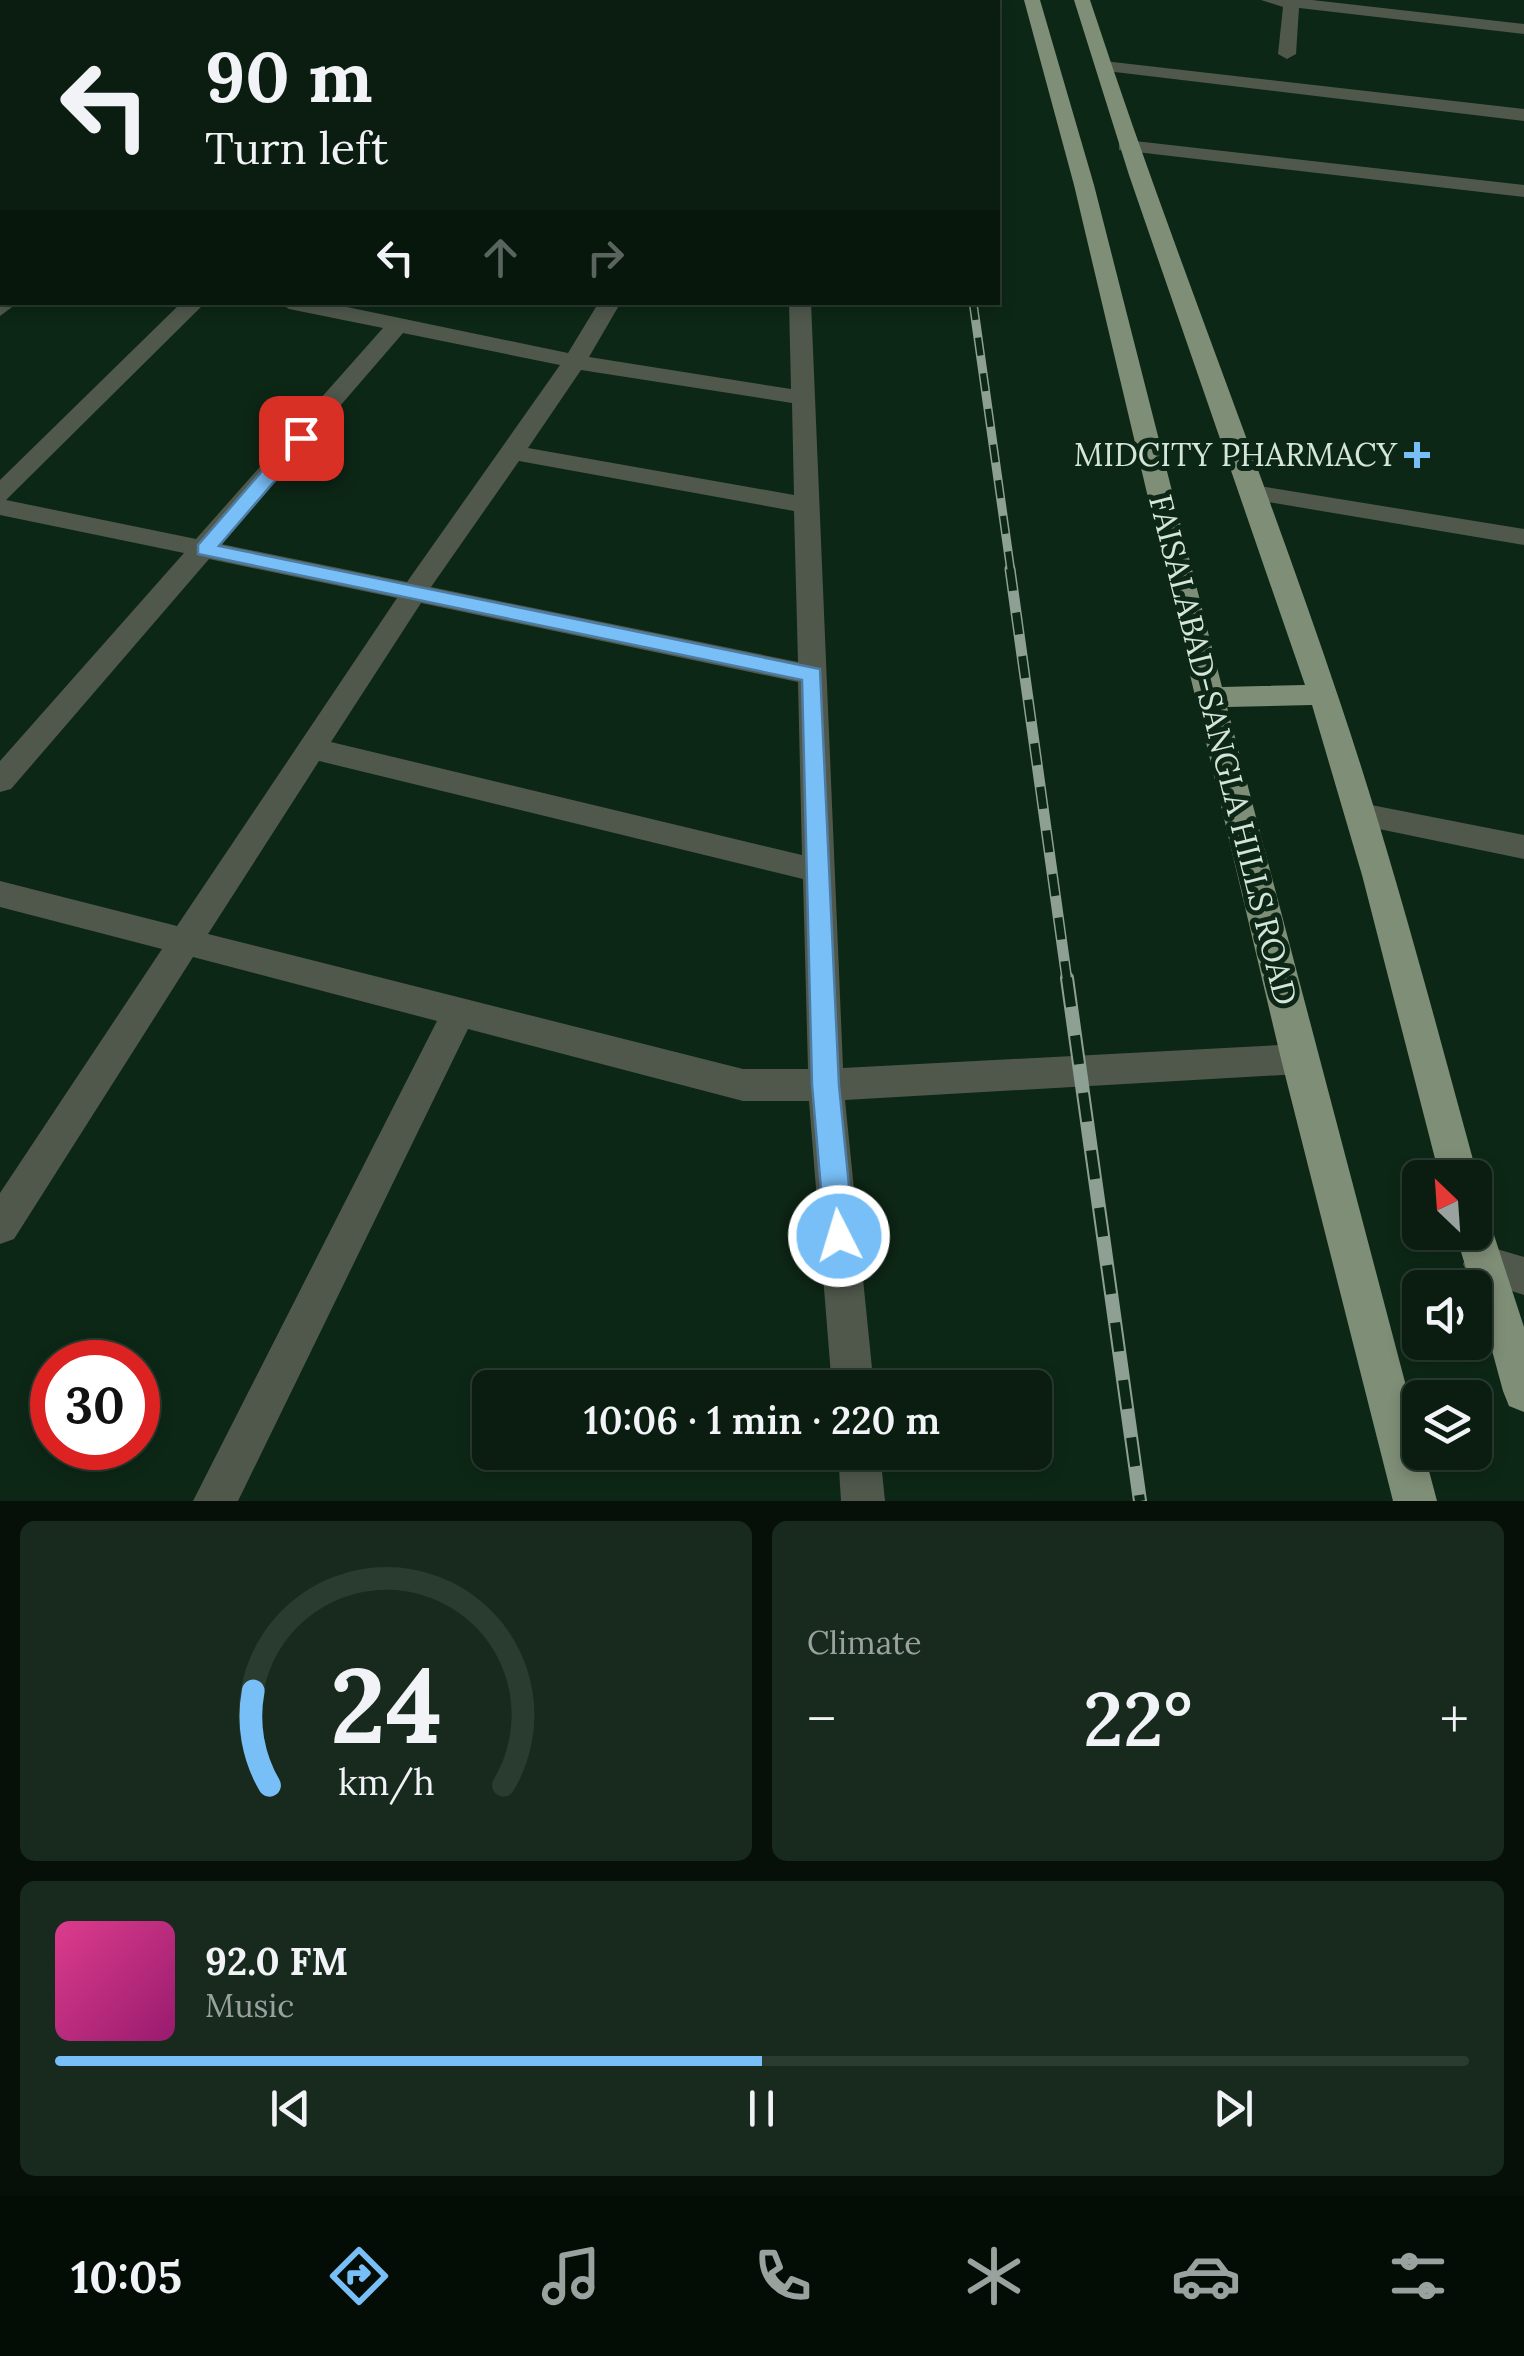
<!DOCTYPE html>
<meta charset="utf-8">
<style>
:root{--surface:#0a1d10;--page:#182a1e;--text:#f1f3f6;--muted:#99a29f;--line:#2a3b30;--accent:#78bff7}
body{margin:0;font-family:Lora,serif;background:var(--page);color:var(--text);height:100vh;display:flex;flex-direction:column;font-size:38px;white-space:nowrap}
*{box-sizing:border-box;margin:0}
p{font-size:32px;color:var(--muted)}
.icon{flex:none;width:55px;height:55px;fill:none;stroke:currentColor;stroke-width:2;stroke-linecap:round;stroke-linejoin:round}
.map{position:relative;height:1501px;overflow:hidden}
.side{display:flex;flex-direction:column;gap:20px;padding:20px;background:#061009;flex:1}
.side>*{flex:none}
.banner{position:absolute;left:0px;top:0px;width:1000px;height:305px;box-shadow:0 5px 15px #0003,0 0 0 2px var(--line);background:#0a1d10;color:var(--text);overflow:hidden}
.needle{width:65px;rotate:335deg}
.tools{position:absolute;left:1402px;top:1160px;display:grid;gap:20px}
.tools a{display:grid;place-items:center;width:90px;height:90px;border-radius:15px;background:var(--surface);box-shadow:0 5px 15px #0003,0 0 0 2px var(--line);font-size:50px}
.speed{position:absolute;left:30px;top:1340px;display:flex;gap:20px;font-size:50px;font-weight:700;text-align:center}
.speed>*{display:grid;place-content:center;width:130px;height:130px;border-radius:50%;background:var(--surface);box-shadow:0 5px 15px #0003,0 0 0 2px var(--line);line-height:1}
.speed .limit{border:15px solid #d22;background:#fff;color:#111}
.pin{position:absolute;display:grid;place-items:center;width:85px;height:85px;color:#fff;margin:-42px;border-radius:20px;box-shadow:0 5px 15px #0006}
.me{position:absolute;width:110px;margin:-55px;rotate:355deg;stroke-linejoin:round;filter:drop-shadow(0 0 8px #0008)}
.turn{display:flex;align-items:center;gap:35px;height:210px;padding:0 40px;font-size:45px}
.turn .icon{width:130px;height:130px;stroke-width:2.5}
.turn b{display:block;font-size:70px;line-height:85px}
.lanes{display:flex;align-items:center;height:95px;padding:0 40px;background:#0003;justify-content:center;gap:50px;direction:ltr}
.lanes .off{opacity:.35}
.big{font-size:75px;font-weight:600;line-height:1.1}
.side .card{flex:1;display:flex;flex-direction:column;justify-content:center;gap:15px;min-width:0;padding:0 35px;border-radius:15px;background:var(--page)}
.side .dial{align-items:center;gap:0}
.dial svg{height:260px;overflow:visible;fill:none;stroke:var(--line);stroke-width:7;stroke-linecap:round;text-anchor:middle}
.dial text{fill:var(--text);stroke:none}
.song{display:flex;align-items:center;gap:30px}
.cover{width:120px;height:120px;border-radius:15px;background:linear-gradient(135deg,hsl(330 70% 55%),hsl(320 70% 35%))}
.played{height:10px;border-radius:5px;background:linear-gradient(90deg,var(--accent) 50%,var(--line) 50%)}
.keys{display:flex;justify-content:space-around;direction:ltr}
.heat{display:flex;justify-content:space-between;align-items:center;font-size:55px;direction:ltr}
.side .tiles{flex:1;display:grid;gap:20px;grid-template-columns:1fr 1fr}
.card:last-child{grid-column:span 2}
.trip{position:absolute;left:472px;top:1370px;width:580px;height:100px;border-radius:15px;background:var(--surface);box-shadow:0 5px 15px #0003,0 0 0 2px var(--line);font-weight:600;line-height:100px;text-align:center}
.tab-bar{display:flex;height:160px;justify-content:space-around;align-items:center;background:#040c06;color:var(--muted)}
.tab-bar .icon{width:70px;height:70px}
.tab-bar .on{color:var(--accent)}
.tab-bar b{font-size:45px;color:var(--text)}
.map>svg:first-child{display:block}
</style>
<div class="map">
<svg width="1524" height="1501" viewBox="0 0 1524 1501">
<rect width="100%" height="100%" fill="#0d2716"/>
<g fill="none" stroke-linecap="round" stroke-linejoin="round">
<g fill="#50584c" fill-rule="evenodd">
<path d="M285 0H319L320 2H287Z"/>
<path d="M1261 0H1312L1524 24V34L1299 8 1296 54 1287 59 1278 54 1283 7Z"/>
<path d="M1104 61 1524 109V121L1098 70 1095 66Z"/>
<rect x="0" y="76" width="2" height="11"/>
<path d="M1126 140 1524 185V197L1119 150V142Z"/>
<path d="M2 167V180L0 181V168Z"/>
<rect x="0" y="244" width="2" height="13"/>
<path d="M0 297 2 302H19L0 316Z"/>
<path d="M182 302H206L6 500 196 539 383 328 289 309 278 302H323L568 353 599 302H621L589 357 791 389 789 302H811L843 1068 1299 1044 1312 1048 1317 1059 1312 1070 1299 1074 845 1100 874 1388H832L809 1101H743L468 1029 238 1501H193L437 1021 193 957 14 1239 0 1244V1193L162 949 0 907V881L177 926 397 598 209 559 11 789 0 792V761L184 553 0 515V480ZM403 333 560 365 407 582 221 544ZM581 370 792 403 794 495 528 448ZM519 461 794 511 798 662 431 587ZM421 603 798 682 802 855 331 742ZM319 761 803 879 808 1069H743L208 934Z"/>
<path d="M1253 485 1524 529V545L1244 498 1240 493Z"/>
<path d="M1361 803 1524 835V859L1350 823 1345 815 1350 807Z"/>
<path d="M1483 1245 1524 1257V1295L1469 1277 1463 1264 1469 1251Z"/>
<path d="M838 1452H880L885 1501H841Z"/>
</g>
<g fill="#7f8e77" fill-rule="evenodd">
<path d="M1024 0H1040L1094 185 1222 687 1305 685 1129 175 1074 0H1090C1167 235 1260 464 1339 699 1392 856 1434 1017 1478 1178L1475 1184V1178H1440L1362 875 1312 705 1227 707 1420 1439V1452H1424L1437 1501H1393L1281 1059 1074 185Z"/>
<path d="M1475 1214 1488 1219 1493 1232 1524 1327V1412L1509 1406 1503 1391 1475 1288H1472L1455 1232H1475Z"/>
</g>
<g stroke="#8da093" stroke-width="9">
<path id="rail-far2" d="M973 302 1011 572"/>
</g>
<g stroke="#8da093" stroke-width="11">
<path id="rail-far1" d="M1010 569 1067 980"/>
</g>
<g stroke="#8da093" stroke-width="14">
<path id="rail" d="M1067 978 1140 1501"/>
</g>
<use href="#rail-far2" stroke="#0d2716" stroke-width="6" stroke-dasharray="18" stroke-linecap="butt"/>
<use href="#rail-far1" stroke="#0d2716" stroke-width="8" stroke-dasharray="22" stroke-linecap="butt"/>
<use href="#rail" stroke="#0d2716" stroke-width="10" stroke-dasharray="29" stroke-linecap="butt"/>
</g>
<path fill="#78bff7" stroke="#4e7ca1" stroke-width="2.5" d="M301 432 308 434V442L219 546 820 669 839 1085 854 1236 850 1246 839 1250 829 1246 825 1236 812 1085 802 680 198 554V545L294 434Z"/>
<path fill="#78bff7" stroke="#0d2716" stroke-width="4" d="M1412 440h10v10h10v10h-10v10h-10v-10h-10v-10h10z"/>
<g text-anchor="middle" stroke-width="10" stroke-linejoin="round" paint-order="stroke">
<g font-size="32" fill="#d6e5da" stroke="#0d2716" text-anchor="end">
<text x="1397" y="466">MIDCITY PHARMACY</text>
</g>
<g font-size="32" fill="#d6e5da" stroke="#0d2716">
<text transform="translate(1223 750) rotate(76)" y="11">FAISALABAD-SANGLA HILLS ROAD</text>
</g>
</g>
</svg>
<div class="tools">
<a><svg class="needle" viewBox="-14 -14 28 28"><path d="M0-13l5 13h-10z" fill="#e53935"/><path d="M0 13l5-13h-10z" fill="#99a29f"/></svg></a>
<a><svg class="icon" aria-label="sound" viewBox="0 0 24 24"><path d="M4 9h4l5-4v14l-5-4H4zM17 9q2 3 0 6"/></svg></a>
<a><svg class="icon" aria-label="layers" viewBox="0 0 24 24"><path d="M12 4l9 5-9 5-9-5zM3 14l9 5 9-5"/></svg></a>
</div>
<div class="speed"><div class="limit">30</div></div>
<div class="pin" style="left:301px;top:438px;background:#d93025"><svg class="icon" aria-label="arrive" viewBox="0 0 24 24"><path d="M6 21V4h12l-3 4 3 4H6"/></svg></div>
<svg class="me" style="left:839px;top:1236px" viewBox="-20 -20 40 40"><circle r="17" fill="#78bff7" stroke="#fff" stroke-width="3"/><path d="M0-11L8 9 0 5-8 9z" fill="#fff"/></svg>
<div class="trip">10:06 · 1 min · 220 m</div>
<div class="banner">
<div class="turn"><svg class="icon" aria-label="left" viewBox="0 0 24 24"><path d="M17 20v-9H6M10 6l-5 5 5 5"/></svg><div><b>90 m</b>Turn left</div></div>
<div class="lanes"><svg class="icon" aria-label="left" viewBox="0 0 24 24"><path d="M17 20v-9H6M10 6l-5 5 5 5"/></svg><svg class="icon off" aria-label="ahead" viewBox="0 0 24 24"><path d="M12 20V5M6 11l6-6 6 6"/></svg><svg class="icon off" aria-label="right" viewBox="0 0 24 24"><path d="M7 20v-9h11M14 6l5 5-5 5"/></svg></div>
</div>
</div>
<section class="side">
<div class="tiles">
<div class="card dial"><svg viewBox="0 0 100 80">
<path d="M14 69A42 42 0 1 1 86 69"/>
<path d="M14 69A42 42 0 0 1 9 40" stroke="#78bff7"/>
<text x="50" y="56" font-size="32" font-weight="700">24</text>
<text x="50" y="72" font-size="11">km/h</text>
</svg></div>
<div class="card"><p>Climate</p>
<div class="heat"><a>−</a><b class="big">22°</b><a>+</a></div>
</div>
<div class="card">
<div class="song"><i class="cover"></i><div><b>92.0 FM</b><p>Music</p></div></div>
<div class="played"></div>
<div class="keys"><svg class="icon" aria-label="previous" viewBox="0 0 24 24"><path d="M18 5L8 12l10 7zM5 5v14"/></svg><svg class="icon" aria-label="pause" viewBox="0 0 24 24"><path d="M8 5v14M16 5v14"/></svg><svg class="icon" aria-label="next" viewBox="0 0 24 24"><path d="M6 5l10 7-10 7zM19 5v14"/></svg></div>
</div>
</div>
</section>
<nav class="tab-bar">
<b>10:05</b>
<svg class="icon on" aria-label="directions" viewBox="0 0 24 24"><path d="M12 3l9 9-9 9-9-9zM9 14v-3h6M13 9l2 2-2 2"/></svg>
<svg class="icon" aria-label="music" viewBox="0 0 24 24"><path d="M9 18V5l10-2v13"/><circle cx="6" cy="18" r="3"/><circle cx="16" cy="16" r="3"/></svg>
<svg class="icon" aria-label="phone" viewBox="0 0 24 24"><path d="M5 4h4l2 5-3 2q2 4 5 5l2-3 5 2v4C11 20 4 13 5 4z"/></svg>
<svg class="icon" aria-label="climate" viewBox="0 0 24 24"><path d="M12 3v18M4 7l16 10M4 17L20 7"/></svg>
<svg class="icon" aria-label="car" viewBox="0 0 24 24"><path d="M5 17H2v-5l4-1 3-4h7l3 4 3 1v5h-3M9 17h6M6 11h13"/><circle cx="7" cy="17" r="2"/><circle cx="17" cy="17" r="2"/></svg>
<svg class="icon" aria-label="filters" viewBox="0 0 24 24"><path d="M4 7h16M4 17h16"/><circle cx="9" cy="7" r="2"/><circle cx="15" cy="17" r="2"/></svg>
</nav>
